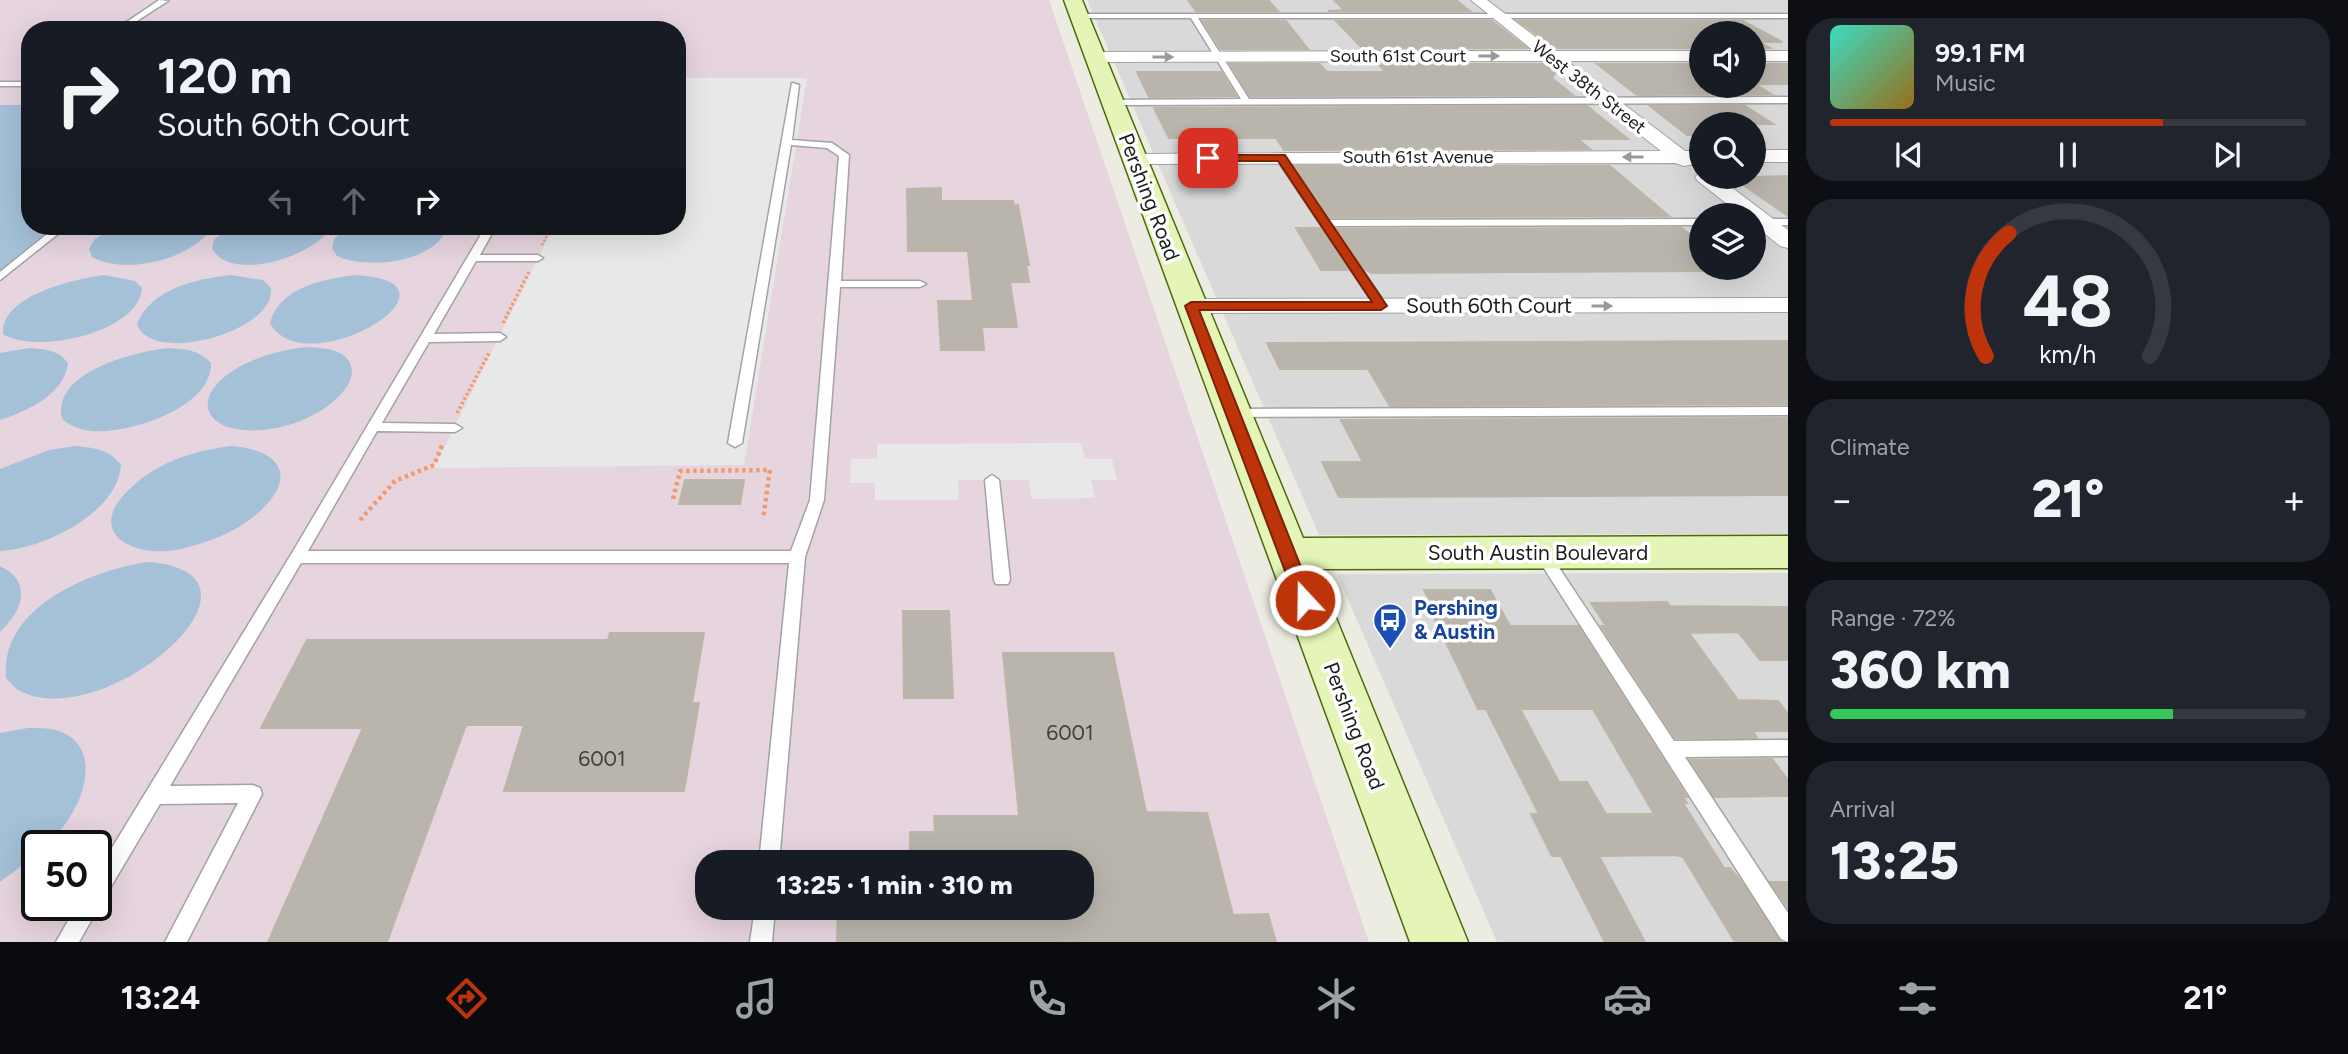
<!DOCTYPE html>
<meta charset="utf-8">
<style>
:root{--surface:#171b24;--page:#20242c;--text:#f1f3f6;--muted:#9ea1a6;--line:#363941;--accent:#bd340b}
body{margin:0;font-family:Figtree,sans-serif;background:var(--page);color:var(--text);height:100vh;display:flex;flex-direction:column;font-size:26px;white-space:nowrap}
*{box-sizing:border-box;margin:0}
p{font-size:23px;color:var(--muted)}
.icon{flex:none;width:38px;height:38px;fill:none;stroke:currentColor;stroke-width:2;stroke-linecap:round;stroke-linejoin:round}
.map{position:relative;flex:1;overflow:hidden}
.sheet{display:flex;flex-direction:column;gap:18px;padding:18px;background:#0d0f14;width:560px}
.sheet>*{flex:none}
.hud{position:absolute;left:21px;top:21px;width:665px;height:214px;border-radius:28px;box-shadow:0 7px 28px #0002;background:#171b24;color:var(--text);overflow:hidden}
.fabs{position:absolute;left:1689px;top:21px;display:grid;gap:14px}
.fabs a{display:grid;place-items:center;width:77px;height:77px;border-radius:50%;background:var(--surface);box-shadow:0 7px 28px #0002;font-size:35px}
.speed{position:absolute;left:21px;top:830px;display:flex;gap:14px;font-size:35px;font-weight:700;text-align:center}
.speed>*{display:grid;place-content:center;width:91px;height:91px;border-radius:50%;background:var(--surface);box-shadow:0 7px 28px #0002;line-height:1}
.speed .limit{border:4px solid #111;border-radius:10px;background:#fff;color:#111}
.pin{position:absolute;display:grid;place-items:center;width:60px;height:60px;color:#fff;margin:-30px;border-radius:14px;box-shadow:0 4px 10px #0006}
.me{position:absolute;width:77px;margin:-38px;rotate:339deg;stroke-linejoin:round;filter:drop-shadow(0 0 5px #0008)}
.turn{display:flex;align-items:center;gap:24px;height:147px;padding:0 21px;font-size:32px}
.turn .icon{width:91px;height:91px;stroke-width:2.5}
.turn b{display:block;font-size:49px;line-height:60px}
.lanes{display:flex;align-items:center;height:66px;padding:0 21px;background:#0003;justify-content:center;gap:35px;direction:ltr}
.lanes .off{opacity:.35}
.big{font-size:52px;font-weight:800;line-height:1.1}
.sheet .tile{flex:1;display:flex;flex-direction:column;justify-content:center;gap:10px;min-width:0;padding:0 24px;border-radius:28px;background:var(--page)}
.sheet .dial{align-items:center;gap:0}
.dial svg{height:182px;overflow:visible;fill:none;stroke:var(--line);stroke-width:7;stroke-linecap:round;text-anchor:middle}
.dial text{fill:var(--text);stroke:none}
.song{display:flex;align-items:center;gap:21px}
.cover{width:84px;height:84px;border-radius:10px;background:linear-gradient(135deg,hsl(170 70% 55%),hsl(40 70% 35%))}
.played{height:7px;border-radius:4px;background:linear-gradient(90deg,var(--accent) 70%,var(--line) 70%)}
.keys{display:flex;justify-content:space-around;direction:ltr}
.heat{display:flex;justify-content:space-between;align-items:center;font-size:38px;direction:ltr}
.charge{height:10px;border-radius:5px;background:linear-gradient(90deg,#34c759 72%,var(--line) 0)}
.trip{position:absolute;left:695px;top:850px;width:399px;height:70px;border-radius:28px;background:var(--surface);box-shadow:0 7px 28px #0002;font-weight:800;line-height:70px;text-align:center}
.dock{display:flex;height:112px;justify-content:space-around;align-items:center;background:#090b0e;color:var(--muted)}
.dock .icon{width:49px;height:49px}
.dock .on{color:var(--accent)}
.dock b{font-size:32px;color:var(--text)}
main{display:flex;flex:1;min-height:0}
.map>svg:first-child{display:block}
</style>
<main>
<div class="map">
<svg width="1788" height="942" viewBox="0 0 1788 942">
<rect width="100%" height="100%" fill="#edece2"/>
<g fill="#dad9d9" fill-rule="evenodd">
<path d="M1087 0H1788V534L1319 535ZM1701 33H1754V86H1701ZM1701 124H1754V177H1701ZM1701 215H1754V268H1701Z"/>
<path d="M1788 573V942H1497L1337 574Z"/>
</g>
<path fill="#e6d4de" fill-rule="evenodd" d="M0 0H1049L1369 942H0ZM30 30H677V226H30ZM37 845H96V905H37ZM707 863H1082V908H707Z"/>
<g fill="#e8e8e8">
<path d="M677 78H807L744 465 434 468 554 226H677Z"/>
<path d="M1081 443 1085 459H1112L1117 480H1091L1095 498 1032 499 1029 480H958L959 500H875V483H850L851 459H877V444Z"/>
</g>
<g fill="#a4c1d8">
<path d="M0 105H30V226H56L0 271Z"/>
<path d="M114 226H213V227C192 259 126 276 92 257L89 249 94 240Z"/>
<path d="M232 226H332C317 256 229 284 212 248L214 240Z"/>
<path d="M347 226H448C436 263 368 270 337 256L332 248 334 239Z"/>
<path d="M104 275 135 281 142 288C139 333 35 355 3 334 0 295 76 279 104 275Z"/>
<path d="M231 275 263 280 271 288C276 332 151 366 137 324 151 288 197 279 231 275Z"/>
<path d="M356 275C480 282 304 387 270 323 279 287 324 279 356 275Z"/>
<path d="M305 347C321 348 346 348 351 366 354 377 348 386 341 394 319 419 276 433 244 430 210 428 194 404 222 379 245 359 276 351 305 347Z"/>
<path d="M29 348C45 349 58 350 68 363 64 395 27 411 0 420V353Z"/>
<path d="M168 348C186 349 198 350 211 363 212 408 129 434 92 431 80 430 71 426 62 419 51 372 134 352 168 348Z"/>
<path d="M75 446C95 448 109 449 121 465 118 513 43 549 0 551V469L49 450Z"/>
<path d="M230 446C280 449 300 476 257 514 236 532 208 543 181 549 132 560 81 531 133 486 160 461 194 451 230 446Z"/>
<path d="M147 562C292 572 109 733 22 692 16 690 11 683 6 678 0 607 90 571 147 562Z"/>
<path d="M0 566C33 582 23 610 0 632Z"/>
<path d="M28 728C36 728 47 728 55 730 97 741 89 787 71 815 65 826 55 836 47 845H37V854L0 882V733Z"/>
</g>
<g fill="#b9b4ac" stroke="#bdb5a5" stroke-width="2" fill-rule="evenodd">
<path d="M1188 0H1268L1278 11H1196Z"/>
<path d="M1334 0H1456L1470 11H1328L1344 10Z"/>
<path d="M1203 21H1286L1308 49H1221Z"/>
<path d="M1336 21H1492L1527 48 1363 49Z"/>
<path d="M1518 21H1743L1782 42H1759L1770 48 1754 49V33H1701V48H1555Z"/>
<path d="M1230 64H1320L1327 72H1386L1378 64H1545L1556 72 1552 78 1573 95 1250 96Z"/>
<path d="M1754 64H1788V84H1755L1771 94 1637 95 1597 64H1701V86H1754Z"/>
<path d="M1137 72H1221L1236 96 1149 97Z"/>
<path d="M1587 106 1628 139H1578L1590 149 1284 150 1276 138H1169L1154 108Z"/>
<path d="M1650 106H1745L1773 124H1701V135H1687Z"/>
<path d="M1295 166H1610L1669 216 1329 217Z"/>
<path d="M1788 176V216L1732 177H1754Z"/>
<path d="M941 188V201H1013L1014 205H1018L1029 265H1026L1029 282H1010L1017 327H982L984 350H941L938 301H973L968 251H908L907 189Z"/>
<path d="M1296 228H1320L1348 270H1321Z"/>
<path d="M1682 228 1701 244V268L1708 271 1372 273 1365 270 1337 229Z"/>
<path d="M1788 341V404L1390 406 1368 369H1280L1267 343Z"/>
<path d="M1788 418V495L1339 497 1322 462H1363L1341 420Z"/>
<path d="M685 480H744L740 504H679Z"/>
<path d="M1424 590H1490L1510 626H1578L1687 797H1683L1687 803H1683L1724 868H1730L1741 881 1781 942H1735L1683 857 1676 855 1599 856 1645 942H1605L1561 856H1552L1531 814H1539L1486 709H1478L1427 603H1431ZM1520 709H1593L1654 814H1606L1587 782H1559Z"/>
<path d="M1667 602 1670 606 1788 607V660H1760L1738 632 1689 633 1738 700 1778 701 1788 714V731H1753L1757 738H1675L1601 626H1606L1591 603Z"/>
<path d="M903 611H949L953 698H904Z"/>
<path d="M610 633H704L692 703H699L684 791H504L524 725H466L387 942H268L363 728H261L307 640H608Z"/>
<path d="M1003 653H1113L1146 812 1207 813 1233 915 1268 914 1276 942H837L838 908H1082V863H910V832H935L934 816H1019Z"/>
<path d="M1772 759 1788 780V796L1714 797 1690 760Z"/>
<path d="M1770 882H1788V908Z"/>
</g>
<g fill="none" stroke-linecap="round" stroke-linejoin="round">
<g stroke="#a3a3a3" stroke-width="3">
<g id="lane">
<path d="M159 0 168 1 123 30H115Z"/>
<path d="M1080 14H1788V18H1198L1249 99 1788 97V103L1113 105 1110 104V100L1241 99 1191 18H1077Z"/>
<rect x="0" y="82" width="30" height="4"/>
<path d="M792 83 799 85 792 140 832 143 849 155 841 281H920L926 284 920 287H840L824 500 805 557 779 863H759L789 563H301L170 786 253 785 260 788 262 794 187 942H165L238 803 160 804 103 900 98 902 96 912 79 942H56L77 905H96V874L292 553 486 226H496L480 255H538L543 258 538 261H476L434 334 500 333 506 337 500 341 429 342 382 423 455 424 462 428 455 432 377 431 308 551H791L810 500 839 156 827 148 791 145 742 443 735 447 728 443Z"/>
<path d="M1278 156H1284L1328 220 1701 219V225L1332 226 1387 306 1381 309 1375 306 1276 158Z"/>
<rect x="1754" y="219" width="34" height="6"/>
<path d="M57 226H68L0 280V272Z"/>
<path d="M1788 407V415L1234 417 1227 413 1234 409Z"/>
<path d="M992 475 999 480 1010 580 1008 584H996L994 580 985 480Z"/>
<path d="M1543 549 1548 551 1674 741 1788 740V756L1685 757 1788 913V942L1781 939 1538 559 1535 555 1538 551Z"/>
<path d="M755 908H775L772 942H750Z"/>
</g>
</g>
<g stroke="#a3a3a3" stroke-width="2">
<g id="street">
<path d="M1471 0H1487L1554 51H1701V61H1567L1685 151H1701V163L1684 166 1675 163 1134 164 1124 158 1127 154 1661 151 1546 61 1095 62 1087 57 1095 52 1534 51Z"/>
<rect x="1754" y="51" width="34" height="10"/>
<rect x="1754" y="150" width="34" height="12"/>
<path d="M1701 172V177H1718L1788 230V248L1780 246 1754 225V215H1741L1698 181 1695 177Z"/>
<path d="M1788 298V312L1191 313 1182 311 1179 306 1182 301 1191 299Z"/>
</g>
</g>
<g stroke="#4b6b0b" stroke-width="3">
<path id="secondary" d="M1064 0H1082L1303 538 1788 536V568L1316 569 1468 942H1410Z"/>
</g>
<path stroke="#f19a6e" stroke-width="2.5" stroke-dasharray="2 2" stroke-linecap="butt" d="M542 245 552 226"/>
<g stroke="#f19a6e" stroke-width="3.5" stroke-dasharray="2.5 2.5" stroke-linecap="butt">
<path d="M503 323 529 272"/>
<path d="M457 413 489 353"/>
</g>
<g stroke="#f19a6e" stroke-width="4.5" stroke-dasharray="3.5 3.5" stroke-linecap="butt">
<path d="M673 499 680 471 770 470 763 519"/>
<path d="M360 520 395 481 434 465 443 443"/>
</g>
<use href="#lane" fill="#fff" fill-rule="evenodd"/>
<use href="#street" fill="#fff" fill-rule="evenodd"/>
<use href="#secondary" fill="#e4f5b7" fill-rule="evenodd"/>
</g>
<defs><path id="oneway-solid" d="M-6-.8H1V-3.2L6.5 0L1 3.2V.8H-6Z" transform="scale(1.75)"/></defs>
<g fill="#999">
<use href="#oneway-solid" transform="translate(1489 56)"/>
<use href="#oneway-solid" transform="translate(1163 57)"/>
<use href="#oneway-solid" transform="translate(1633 157) rotate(180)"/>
<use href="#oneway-solid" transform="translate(1602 306)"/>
</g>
<path fill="#bd340b" stroke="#7b2207" stroke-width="2" d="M1285 155 1387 306 1381 310H1199L1314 600 1311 605H1299L1296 600 1185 306 1191 302H1372L1278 161H1208L1203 158 1208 155Z"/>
<defs>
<g id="bus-pin" transform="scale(1.75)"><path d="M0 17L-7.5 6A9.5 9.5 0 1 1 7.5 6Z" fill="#1a4fb4" stroke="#fff"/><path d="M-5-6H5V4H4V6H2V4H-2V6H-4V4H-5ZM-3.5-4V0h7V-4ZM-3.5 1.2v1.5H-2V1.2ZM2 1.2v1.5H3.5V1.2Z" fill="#fff"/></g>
</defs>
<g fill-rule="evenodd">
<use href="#bus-pin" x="1390" y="620"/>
</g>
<g text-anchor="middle" stroke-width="7" stroke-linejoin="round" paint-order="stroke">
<g font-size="18" fill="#1c1c1c" stroke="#fff">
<text x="1398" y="62">South 61st Court</text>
<text transform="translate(1589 87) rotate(38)" y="6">West 38th Street</text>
<text x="1418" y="163">South 61st Avenue</text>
</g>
<g font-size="21" fill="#1c1c1c" stroke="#fff">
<text transform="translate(1149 197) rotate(69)" y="7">Pershing Road</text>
<text x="1489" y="313">South 60th Court</text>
<text x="1538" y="560">South Austin Boulevard</text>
<text transform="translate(1354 726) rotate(69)" y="7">Pershing Road</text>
</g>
<g font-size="21" font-weight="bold" fill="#164399" stroke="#fff" text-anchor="start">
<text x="1414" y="615">Pershing<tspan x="1414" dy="24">&amp; Austin</tspan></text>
</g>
<g font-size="21" fill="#434240">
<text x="1070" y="740">6001</text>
<text x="602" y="766">6001</text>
</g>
</g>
</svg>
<div class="fabs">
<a><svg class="icon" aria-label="sound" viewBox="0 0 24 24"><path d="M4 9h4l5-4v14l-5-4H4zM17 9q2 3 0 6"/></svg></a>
<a><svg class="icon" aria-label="search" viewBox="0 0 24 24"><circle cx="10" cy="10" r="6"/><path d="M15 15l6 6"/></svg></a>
<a><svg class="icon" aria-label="layers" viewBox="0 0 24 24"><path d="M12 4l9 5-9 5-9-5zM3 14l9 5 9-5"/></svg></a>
</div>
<div class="speed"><div class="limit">50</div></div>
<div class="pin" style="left:1208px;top:158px;background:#d93025"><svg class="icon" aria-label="arrive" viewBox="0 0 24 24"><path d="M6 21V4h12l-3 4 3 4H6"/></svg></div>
<svg class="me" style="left:1305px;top:600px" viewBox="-20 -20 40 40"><circle r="17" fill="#bd340b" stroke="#fff" stroke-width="3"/><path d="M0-11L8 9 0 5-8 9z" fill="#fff"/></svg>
<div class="trip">13:25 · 1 min · 310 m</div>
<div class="hud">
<div class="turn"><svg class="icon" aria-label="right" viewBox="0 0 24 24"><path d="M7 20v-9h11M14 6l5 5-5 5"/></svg><div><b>120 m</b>South 60th Court</div></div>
<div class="lanes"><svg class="icon off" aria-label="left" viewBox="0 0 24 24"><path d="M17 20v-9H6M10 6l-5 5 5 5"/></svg><svg class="icon off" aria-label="ahead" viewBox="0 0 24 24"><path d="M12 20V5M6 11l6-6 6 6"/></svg><svg class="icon" aria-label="right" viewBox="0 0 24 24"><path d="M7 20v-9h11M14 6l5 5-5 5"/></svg></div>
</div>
</div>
<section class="sheet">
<div class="tile">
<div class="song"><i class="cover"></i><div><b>99.1 FM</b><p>Music</p></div></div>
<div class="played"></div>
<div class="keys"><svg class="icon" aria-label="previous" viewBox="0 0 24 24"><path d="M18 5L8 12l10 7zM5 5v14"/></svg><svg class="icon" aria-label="pause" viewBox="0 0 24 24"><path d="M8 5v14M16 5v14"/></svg><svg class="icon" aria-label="next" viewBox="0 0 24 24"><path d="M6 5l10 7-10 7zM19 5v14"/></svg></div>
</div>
<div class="tile dial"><svg viewBox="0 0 100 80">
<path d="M14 69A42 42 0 1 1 86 69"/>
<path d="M14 69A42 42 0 0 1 24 15" stroke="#bd340b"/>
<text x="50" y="56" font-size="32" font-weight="700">48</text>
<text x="50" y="72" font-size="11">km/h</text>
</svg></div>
<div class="tile"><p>Climate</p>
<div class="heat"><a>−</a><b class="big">21°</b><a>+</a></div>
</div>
<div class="tile"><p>Range · 72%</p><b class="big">360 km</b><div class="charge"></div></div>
<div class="tile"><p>Arrival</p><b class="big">13:25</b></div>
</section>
</main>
<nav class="dock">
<b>13:24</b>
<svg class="icon on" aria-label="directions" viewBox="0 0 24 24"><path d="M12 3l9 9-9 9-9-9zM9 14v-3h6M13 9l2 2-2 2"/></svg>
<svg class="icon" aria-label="music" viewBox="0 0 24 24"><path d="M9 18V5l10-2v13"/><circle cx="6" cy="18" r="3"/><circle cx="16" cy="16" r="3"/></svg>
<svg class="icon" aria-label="phone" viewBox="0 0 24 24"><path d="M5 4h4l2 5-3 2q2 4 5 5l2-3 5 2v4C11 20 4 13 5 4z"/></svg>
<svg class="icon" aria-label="climate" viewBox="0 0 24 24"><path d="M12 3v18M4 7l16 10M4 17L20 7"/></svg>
<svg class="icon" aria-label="car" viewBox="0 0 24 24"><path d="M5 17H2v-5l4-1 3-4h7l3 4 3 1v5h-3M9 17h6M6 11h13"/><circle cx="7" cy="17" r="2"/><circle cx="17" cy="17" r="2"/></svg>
<svg class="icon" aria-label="filters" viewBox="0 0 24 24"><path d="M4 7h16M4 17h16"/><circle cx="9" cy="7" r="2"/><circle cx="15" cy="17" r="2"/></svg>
<b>21°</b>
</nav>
